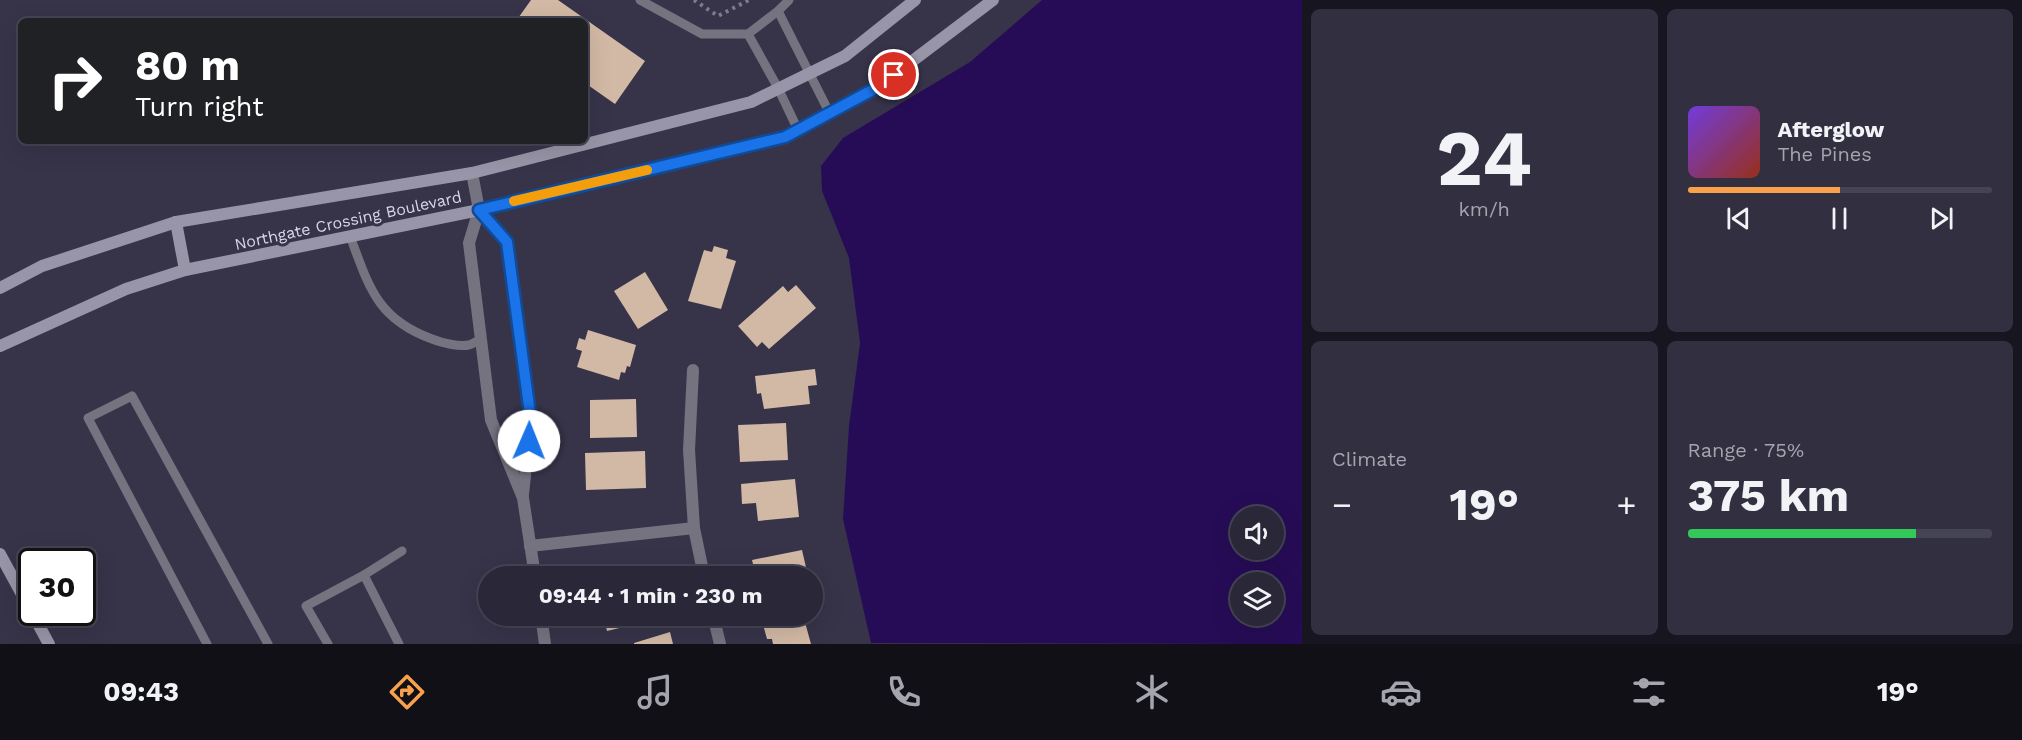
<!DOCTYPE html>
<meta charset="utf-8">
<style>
:root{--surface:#292738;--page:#312f40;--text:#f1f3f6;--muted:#a5a5ae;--line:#454453;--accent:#f9a04c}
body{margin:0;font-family:"Work Sans",sans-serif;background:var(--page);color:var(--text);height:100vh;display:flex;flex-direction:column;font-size:22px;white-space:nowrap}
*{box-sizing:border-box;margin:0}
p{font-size:20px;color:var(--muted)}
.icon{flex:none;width:33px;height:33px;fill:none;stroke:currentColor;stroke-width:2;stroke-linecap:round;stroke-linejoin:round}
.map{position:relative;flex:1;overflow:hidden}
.panel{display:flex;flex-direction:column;gap:9px;padding:9px;background:#17151f;width:720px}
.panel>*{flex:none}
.banner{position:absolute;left:18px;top:18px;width:570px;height:126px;border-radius:9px;box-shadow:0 6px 24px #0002,0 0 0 2px var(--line);background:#202124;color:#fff;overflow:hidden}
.fabs{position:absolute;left:1230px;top:506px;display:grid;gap:12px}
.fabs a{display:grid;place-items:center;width:54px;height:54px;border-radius:50%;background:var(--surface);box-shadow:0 6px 24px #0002,0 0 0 2px var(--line);font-size:30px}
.speed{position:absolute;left:18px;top:548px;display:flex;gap:12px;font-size:30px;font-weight:700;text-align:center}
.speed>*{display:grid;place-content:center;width:78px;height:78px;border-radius:50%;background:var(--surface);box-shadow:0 6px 24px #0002,0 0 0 2px var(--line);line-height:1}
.speed .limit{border:3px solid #111;border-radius:9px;background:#fff;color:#111}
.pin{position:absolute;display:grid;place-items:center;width:51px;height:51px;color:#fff;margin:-26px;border:3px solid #fff;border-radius:50%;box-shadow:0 2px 6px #0007}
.me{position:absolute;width:66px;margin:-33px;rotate:1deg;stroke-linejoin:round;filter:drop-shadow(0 0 4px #0008)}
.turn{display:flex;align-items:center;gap:21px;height:126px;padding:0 18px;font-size:27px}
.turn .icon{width:78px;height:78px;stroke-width:2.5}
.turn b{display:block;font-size:42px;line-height:51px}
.big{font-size:45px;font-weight:700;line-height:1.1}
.panel .tile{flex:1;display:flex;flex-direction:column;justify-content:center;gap:9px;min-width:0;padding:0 21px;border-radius:9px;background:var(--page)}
.panel .dial{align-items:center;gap:0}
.dial b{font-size:78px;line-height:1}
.song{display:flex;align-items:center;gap:18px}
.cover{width:72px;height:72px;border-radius:9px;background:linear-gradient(135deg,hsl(260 70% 55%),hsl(10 70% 35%))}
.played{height:6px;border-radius:3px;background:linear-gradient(90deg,var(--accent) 50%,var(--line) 50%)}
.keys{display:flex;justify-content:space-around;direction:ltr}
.heat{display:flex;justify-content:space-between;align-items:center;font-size:33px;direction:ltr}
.charge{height:9px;border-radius:4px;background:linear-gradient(90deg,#34c759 75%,var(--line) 0)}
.panel .tiles{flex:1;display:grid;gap:9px;grid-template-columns:repeat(2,1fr)}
.trip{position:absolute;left:478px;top:566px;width:345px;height:60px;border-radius:30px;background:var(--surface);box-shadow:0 6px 24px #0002,0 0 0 2px var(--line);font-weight:700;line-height:60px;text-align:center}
.menu{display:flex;height:96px;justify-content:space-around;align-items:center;background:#101016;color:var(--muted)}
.menu .icon{width:42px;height:42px}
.menu .active{color:var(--accent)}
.menu b{font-size:27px;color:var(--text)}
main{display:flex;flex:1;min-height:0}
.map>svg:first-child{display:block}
</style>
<main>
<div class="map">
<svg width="1302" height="644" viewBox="0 0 1302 644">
<rect width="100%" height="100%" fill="#37344a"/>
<path fill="#260c56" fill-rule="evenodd" d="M1042 0H1302V644L871 643 843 519 849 426 860 343 849 258 822 191 821 166 843 138 970 62ZM1240 516H1274V549H1240ZM1240 582H1274V615H1240Z"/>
<g fill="#d2b9a5">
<path d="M531 0H558L645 61 615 104 585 83V21H516Z"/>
<path d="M714 246 728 250 726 258 736 261 721 309 688 301 704 250 712 252Z"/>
<path d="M645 272 668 310 638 329 614 291Z"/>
<path d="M796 285 816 308 769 349 762 342 757 347 738 326 783 286 788 292Z"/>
<path d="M588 330 636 345 630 367 627 366 625 373 621 372 619 380 577 367 582 351 576 349 579 338 585 340Z"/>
<path d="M815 369 817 385 808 386 810 404 764 409 761 393 757 394 755 376Z"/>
<path d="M636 399 637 437 590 438V400Z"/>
<path d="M786 423 788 460 740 462 738 425Z"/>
<path d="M645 451 646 488 586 490 585 453Z"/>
<path d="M795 479 799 517 758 521 756 503 742 504 741 484Z"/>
<path d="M802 550 808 576H756L752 560Z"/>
<path d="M603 615H669V616L607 631Z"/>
<path d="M767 615H803L811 644H773L772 639H767L761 617Z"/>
<path d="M670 632 673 644H634V643Z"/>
</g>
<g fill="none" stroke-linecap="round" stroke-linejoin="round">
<path stroke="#7d7b8e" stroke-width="4" stroke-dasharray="3 4.5" stroke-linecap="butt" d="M694 0 718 16 749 0"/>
<g stroke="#75737f" stroke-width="9">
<path d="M640 0 702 34H748L778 11 789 0"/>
<path d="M778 11 830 114"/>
<path d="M748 34 778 88 798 130"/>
<path d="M350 236C369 287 377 319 432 339 442 343 459 347 469 345 473 344 477 341 481 339"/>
<path d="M364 575 402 551"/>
<path d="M207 644 88 418 132 396 268 644"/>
<path d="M328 644 306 606 364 575 399 644"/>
</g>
<g stroke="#75737f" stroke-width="12">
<path d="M472 173 479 210 469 243 491 420 523 498 535 576"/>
<path d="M479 210 507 242 531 421 523 494"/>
<path d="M693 370 689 450 694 528 704 576"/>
<path d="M530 546 694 528"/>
<path d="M541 615 545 644"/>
<path d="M713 615 720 644"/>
</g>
<g stroke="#9795a7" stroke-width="12">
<path d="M176 222 185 270"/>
<path d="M0 288 42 266 176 222 472 173 751 102 845 56 915 0"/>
<path d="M0 346 126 289 185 270 479 210 785 137 878 87 993 0"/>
<path d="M0 554 49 644"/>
</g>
</g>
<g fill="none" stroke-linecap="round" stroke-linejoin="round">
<g stroke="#114b97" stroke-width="15">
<path id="route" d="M529 441 531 421 507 242 479 210 785 137 878 87 894 75"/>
</g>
<use href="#route" stroke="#1a73e8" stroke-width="10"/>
<path stroke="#f59e0b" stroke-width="10" d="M514 201 647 170"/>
</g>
<g text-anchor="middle" stroke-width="6" stroke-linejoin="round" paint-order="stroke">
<g font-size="16" fill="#d9d7e6" stroke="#37344a">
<text transform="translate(348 220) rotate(-12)" y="6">Northgate Crossing Boulevard</text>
</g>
</g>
</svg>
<div class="fabs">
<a><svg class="icon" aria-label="sound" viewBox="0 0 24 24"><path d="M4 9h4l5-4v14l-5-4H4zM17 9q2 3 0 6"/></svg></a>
<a><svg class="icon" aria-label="layers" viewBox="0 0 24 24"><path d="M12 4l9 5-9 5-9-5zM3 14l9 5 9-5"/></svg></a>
</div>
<div class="speed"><div class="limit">30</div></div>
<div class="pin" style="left:894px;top:75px;background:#d93025"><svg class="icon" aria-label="arrive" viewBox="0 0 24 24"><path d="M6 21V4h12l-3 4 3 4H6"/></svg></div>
<svg class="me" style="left:529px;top:441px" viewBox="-20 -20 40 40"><circle r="19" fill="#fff"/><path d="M0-13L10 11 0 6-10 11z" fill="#1a73e8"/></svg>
<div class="trip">09:44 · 1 min · 230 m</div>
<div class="banner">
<div class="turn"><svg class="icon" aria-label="right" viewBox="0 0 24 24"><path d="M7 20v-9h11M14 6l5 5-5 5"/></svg><div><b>80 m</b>Turn right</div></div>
</div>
</div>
<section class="panel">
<div class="tiles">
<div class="tile dial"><b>24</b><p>km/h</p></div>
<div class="tile">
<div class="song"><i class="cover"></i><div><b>Afterglow</b><p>The Pines</p></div></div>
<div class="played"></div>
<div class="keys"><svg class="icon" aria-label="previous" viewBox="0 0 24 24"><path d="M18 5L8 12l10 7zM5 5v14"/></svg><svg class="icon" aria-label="pause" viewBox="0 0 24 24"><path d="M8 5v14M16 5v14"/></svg><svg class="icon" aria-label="next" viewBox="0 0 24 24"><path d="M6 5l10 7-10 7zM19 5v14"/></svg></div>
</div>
<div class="tile"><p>Climate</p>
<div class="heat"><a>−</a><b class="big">19°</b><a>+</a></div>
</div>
<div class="tile"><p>Range · 75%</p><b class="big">375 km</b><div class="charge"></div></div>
</div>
</section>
</main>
<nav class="menu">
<b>09:43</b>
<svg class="icon active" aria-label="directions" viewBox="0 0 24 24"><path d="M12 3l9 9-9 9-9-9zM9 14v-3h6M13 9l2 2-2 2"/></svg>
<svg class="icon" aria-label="music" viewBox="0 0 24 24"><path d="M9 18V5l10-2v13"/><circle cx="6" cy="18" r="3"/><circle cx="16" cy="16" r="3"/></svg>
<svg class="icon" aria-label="phone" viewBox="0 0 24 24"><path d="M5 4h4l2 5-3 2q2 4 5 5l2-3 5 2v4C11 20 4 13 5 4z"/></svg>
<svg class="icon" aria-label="climate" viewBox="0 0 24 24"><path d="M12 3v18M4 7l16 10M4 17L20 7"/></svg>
<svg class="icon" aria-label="car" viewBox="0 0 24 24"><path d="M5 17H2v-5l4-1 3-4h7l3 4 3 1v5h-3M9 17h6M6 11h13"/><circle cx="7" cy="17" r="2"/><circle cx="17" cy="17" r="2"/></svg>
<svg class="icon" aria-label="filters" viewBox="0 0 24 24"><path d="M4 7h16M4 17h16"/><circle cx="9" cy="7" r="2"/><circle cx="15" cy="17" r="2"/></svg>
<b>19°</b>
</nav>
